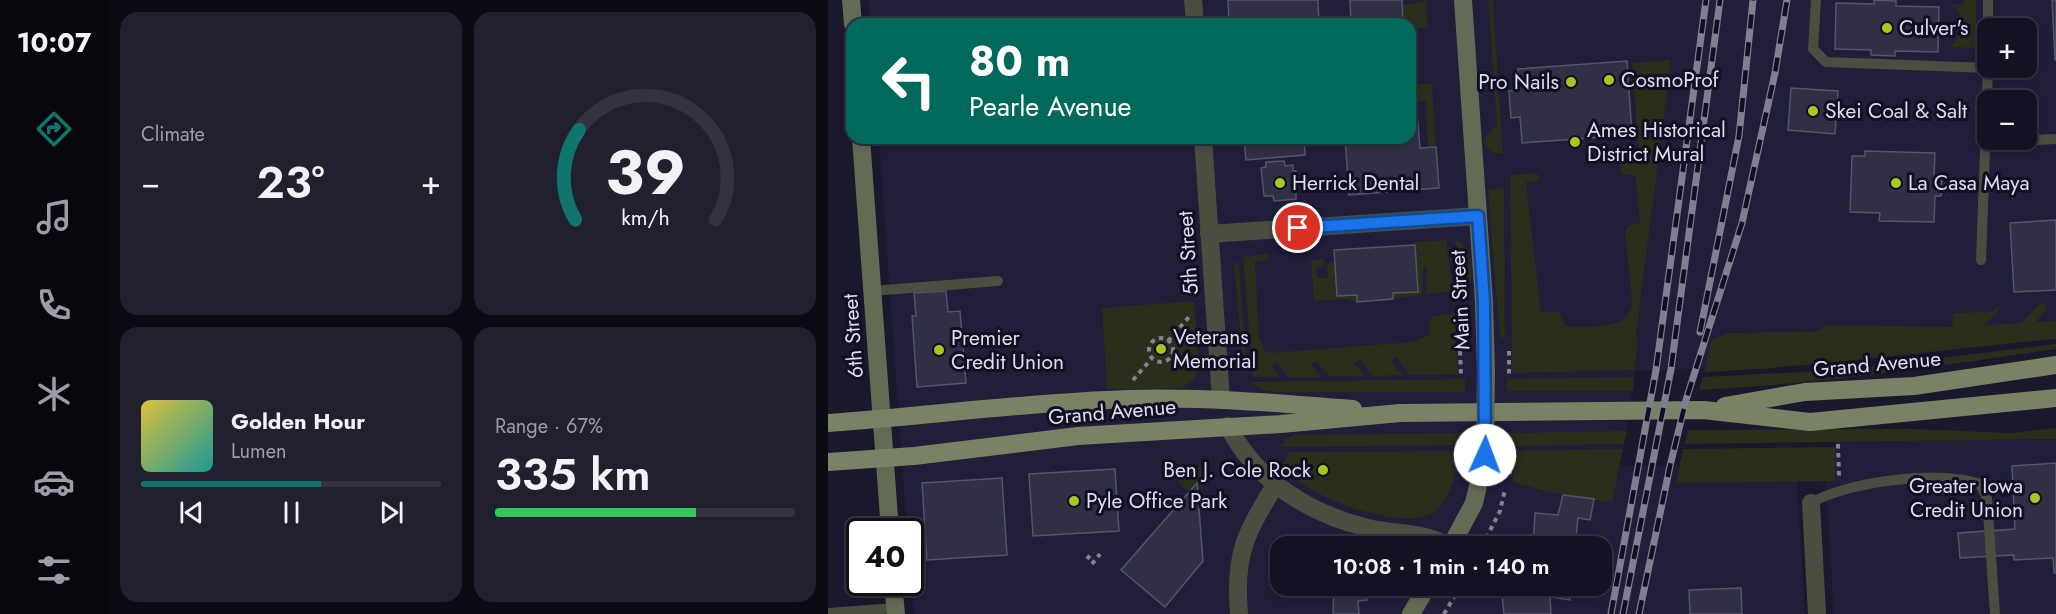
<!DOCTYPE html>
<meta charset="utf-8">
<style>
:root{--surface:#131222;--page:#20202f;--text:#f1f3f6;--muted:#9d9ea5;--line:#323240;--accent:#0f766e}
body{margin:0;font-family:Jost,sans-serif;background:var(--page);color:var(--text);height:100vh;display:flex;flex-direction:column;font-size:22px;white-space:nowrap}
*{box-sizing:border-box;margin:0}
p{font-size:20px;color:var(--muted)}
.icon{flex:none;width:33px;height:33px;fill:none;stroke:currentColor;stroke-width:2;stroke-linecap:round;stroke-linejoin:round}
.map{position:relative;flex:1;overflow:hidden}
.drawer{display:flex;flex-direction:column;gap:12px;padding:12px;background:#0a0a13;width:720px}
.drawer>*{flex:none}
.guide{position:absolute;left:18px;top:18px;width:570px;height:126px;border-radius:18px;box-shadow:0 3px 9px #0003,0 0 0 2px var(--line);background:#00695c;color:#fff;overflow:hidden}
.fabs{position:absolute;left:1149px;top:18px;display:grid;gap:12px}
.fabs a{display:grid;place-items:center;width:60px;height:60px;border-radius:12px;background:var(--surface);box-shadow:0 3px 9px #0003,0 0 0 2px var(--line);font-size:30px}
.speed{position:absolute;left:18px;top:518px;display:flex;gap:12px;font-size:30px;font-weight:700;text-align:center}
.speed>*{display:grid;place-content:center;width:78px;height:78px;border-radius:50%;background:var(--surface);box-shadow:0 3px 9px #0003,0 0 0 2px var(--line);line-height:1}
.speed .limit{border:3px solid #111;border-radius:9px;background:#fff;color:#111}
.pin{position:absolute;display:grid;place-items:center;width:51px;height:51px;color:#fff;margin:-26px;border:3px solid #fff;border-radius:50%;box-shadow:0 2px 6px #0007}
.me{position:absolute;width:66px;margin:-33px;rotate:2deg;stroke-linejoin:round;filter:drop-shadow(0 0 4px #0008)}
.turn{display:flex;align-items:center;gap:21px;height:126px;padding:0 24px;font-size:27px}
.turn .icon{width:78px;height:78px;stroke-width:2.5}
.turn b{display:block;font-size:42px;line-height:51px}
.big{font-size:45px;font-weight:600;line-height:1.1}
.drawer .card{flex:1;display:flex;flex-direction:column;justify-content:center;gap:9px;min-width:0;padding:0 21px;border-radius:18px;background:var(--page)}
.drawer .dial{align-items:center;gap:0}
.dial svg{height:156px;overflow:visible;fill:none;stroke:var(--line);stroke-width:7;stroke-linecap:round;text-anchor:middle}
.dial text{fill:var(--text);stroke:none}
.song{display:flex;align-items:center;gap:18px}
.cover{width:72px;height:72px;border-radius:9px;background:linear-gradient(135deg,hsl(50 70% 55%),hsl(180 70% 35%))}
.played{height:6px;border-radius:3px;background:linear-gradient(90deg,var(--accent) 60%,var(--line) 60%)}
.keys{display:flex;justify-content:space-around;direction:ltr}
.heat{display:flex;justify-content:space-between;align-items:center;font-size:33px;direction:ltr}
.charge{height:9px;border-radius:4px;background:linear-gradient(90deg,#34c759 67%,var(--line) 0)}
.drawer .tiles{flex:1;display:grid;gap:12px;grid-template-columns:repeat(2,1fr)}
.trip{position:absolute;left:442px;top:536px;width:342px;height:60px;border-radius:18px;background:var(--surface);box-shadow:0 3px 9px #0003,0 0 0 2px var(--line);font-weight:600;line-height:60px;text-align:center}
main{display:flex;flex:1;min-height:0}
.tabs{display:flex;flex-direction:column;width:108px;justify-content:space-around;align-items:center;background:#08070e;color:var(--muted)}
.tabs .icon{width:42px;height:42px}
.tabs .on{color:var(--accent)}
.tabs b{font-size:27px;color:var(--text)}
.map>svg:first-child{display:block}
</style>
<main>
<nav class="tabs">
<b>10:07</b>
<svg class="icon on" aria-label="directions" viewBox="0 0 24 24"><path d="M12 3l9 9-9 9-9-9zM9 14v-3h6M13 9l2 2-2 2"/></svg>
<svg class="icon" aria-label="music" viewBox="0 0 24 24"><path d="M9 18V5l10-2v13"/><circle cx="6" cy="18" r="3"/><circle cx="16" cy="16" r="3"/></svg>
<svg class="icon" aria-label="phone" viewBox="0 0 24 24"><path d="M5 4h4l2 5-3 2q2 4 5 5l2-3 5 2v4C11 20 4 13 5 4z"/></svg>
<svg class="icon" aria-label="climate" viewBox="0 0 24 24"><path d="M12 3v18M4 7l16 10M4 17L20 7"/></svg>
<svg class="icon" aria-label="car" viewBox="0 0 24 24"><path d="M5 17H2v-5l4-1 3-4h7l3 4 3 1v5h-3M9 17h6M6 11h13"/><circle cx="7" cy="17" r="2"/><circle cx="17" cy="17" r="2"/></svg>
<svg class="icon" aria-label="filters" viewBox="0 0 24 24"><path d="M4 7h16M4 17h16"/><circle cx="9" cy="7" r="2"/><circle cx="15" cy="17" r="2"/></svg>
</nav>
<section class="drawer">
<div class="tiles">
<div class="card"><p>Climate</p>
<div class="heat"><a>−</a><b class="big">23°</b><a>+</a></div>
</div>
<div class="card dial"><svg viewBox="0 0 100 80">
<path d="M14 69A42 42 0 1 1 86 69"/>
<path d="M14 69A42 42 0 0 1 16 23" stroke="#0f766e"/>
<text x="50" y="56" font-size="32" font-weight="700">39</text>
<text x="50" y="72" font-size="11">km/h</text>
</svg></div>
<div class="card">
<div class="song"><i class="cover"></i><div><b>Golden Hour</b><p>Lumen</p></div></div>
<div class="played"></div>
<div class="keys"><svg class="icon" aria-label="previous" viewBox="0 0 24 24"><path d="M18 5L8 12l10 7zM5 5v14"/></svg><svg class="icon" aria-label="pause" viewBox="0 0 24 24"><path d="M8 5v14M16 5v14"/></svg><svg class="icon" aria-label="next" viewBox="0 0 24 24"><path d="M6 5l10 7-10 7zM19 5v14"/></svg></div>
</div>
<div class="card"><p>Range · 67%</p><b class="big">335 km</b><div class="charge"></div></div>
</div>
</section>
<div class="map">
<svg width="1228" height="614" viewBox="0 0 1228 614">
<rect width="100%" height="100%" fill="#19182d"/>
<g fill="#201e39" fill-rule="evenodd">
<path d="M41 0H1228V321L1124 327 901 333 885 339 877 368 807 371 792 466 851 465 849 482 969 481 977 614H86L82 531H79L51 138H582V24H42ZM1160 28H1198V68H1160ZM1160 100H1198V140H1160ZM453 546H774V585H453Z"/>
<path d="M1228 439V614H1006L998 481 1007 480V442Z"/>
</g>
<g fill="#292f1b">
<path d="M660 0H665L675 154C663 154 658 151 656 139L669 124Z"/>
<path d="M1136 0H1148V48L1122 47C1134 33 1134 32 1131 12L1122 4 1135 5Z"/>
<path d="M598 1 600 28 582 29V24H576L574 5Z"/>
<path d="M843 60 808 335 810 343 806 370 684 373 682 175 707 173 712 176 709 181 698 182 713 312H731L736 324 742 327C763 326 804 331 804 301L797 231 801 225 812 223 807 175 793 174 790 154 811 151 804 63Z"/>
<path d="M604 83 608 147H600L598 101H582V85Z"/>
<path d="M676 188 677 336 672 339 660 190Z"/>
<path d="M627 238C644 247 653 286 631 294Z"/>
<path d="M618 240 625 291 598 294 599 265 595 269 594 295 565 299V293L590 291 586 242Z"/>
<path d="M441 254 440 260 427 262 431 338 436 350 442 353 585 342 602 334 601 321 605 316 627 313 630 374 582 375 568 357 563 361 575 375 545 376 531 359 526 363 537 376H502L487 361 483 365 494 377H460L449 362 444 365 452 377H427L425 375 415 257Z"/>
<path d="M496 258 495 267 488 268 489 278H500L499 263 507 262 509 296 529 295V302L515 299 486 301 483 261Z"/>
<path d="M406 263H411L419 372 416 374Z"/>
<path d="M366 301 371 363 367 379 354 388 279 389 274 308Z"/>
<path d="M1212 304H1218L1219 308 1208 322 1228 321V339C1113 349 994 367 876 372L884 339 901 333 989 331 999 325 1124 327 1126 313 1163 312 1170 306V311L1156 325 1193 323Z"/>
<path d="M1228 344V349C1109 366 992 384 871 390L875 377 1013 370Z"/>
<path d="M806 377 805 391H679V379Z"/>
<path d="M637 379V392H447L432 389 423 382Z"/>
<path d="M1228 428V439L857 444 860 430 1084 429 1184 433Z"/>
<path d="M799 431 796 444 679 446V433Z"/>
<path d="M637 433 638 445 452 447 459 438 469 435Z"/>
<path d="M1007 447V481L848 483 855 449Z"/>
<path d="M795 449 784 503 717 491 685 482 684 451Z"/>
<path d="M631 451C631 467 620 505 605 513 569 532 478 496 453 467L462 452Z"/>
<circle cx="364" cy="478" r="13"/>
</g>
<g fill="#302f46" stroke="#54546c" stroke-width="1.5">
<path d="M400 0H490L491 24H401Z"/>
<path d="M522 0H574L575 23 523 24Z"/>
<path d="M1046 0 1068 1V6L1111 7 1110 52 1067 51V56L1043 55V50L1007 49 1008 3 1046 4Z"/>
<path d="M1224 0H1228V60H1227Z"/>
<path d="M799 61 804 135 694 143 692 117 683 118 681 91 691 90 690 69Z"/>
<path d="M963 88 1010 91 1007 134 960 130Z"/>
<path d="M582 101H588L592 148 608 147 611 188 521 195 517 138H582Z"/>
<path d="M416 138H476L477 155 418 160Z"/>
<path d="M1037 151 1107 153 1106 178H1114L1113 196H1107L1106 222 1051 221 1052 213 1022 212 1024 156H1037Z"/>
<path d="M456 161 457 166 465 165V171H468V199L446 201 445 196H436L433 168 438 167V162Z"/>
<path d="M1228 220V290L1186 292 1182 223Z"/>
<path d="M587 245 590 292 565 293V299L529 302V295L509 296 506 250Z"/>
<path d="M118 291 120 312 132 311 138 383 89 387 84 316H88L86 293Z"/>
<path d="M1228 463V573H1226L1225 558 1186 560V555L1132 558 1130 533 1187 529 1184 466Z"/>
<path d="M287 469 291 531 205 536 201 474Z"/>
<path d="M174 478 179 555 99 560 94 483Z"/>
<path d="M369 483 375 561 337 607 293 570Z"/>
<path d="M735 495 766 499 762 520 750 518 747 546H705L707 513 730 515Z"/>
<path d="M506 585H531V594L539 593V600L530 601 531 614H505Z"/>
<path d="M701 585H743L742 600 722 597 723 614H676L674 595 701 593Z"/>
<path d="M913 588 914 614H862L861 590Z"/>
</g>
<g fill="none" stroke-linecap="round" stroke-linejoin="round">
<g stroke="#828293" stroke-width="4" stroke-dasharray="4.5 4.5" stroke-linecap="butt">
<circle cx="333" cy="350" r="12"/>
<path d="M340 341 361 317"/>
<path d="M632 351 633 376"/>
<path d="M681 351V376"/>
<path d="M305 380 324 358"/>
<path d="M1010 444 1011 476"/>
<path d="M631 470 634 448"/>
<path d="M682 474V448"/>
<path d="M654 546 672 511 677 489"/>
<path d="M259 559 265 552"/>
<path d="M264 564 272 554"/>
<path d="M616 614 633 585"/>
</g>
<g stroke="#4a4e40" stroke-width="10">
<path d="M988 0 985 49 998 62 1160 68"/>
<path d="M1160 0V28"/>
<path d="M1156 143 1228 139"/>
<path d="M1153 260 1160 68"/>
<path d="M44 291 170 281"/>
<path d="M983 503C1021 481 1111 470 1152 484L1159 498 1167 614"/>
<path d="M0 613 67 608"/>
</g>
<g stroke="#4a4e40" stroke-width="18">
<path d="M365 0 367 24"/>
<path d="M375 138 393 400"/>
<path d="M381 234 650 216"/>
<path d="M400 426C428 481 482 514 540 528 568 535 595 531 620 546"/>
<path d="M983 503 989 614"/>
<path d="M411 614C406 554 417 535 447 485"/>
</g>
<g stroke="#646b55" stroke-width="18">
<path d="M23 0 25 24"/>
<path d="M635 0 656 302 658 371"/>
<path d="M33 138 62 531"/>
<path d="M623 546 646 503 657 455"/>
<path d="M65 582 68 614"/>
<path d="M583 614 600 585"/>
</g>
<g stroke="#798264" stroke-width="18">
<path d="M897 406 977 392 1086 386 1228 365"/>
<path d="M0 423C100 416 201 402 301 399 376 397 451 403 525 409"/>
<path d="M0 462 86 456 250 436 453 424 572 413 875 410 982 422 1228 398"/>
</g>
<g stroke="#807f91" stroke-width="7">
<g id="rail">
<path d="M872 332 911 136 925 0"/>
<path d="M783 614 828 370 878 0"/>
<path d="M795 614 843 369 892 0"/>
<path d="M811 614 842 466 858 400 914 223 947 73 959 0"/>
</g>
</g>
<use href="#rail" stroke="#100f23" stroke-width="4.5" stroke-dasharray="14" stroke-linecap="butt"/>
<path stroke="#646b55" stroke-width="18" d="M657 455 658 371"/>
</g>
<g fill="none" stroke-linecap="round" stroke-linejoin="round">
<g stroke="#114b97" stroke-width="15">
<path id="route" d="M470 228 650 216 656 302 657 455"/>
</g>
<use href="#route" stroke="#1a73e8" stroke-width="10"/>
</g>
<g fill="#a6c821" stroke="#100f23" stroke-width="2">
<circle cx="1059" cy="28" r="6"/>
<circle cx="781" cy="80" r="6"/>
<circle cx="743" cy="82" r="6"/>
<circle cx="985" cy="111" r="6"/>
<circle cx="747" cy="142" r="6"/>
<circle cx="452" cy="183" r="6"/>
<circle cx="1068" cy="183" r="6"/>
<circle cx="333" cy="349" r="6"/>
<circle cx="111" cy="350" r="6"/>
<circle cx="495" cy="470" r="6"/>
<circle cx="1207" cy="498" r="6"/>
<circle cx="246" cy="501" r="6"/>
</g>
<g text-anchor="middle" stroke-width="6" stroke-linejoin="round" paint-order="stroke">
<g font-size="21" fill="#dedeed" stroke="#100f23" text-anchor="start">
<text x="1071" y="35">Culver's</text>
<text x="793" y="87">CosmoProf</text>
<text x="731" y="89" text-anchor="end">Pro Nails</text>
<text x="997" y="118">Skei Coal &amp; Salt</text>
<text x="759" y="137">Ames Historical<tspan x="759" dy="24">District Mural</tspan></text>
<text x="464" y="190">Herrick Dental</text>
<text x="1080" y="190">La Casa Maya</text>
<text x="345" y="344">Veterans<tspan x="345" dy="24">Memorial</tspan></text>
<text x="123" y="345">Premier<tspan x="123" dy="24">Credit Union</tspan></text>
<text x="483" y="477" text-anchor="end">Ben J. Cole Rock</text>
<text x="1195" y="493" text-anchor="end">Greater Iowa<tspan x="1195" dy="24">Credit Union</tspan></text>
<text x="258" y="508">Pyle Office Park</text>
</g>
<g font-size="21" fill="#dedeed" stroke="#100f23">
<text transform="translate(360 253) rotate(-94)" y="7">5th Street</text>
<text transform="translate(632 300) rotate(-93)" y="7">Main Street</text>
<text transform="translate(25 336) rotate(-94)" y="7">6th Street</text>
<text transform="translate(1049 364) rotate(-5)" y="7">Grand Avenue</text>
<text transform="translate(284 412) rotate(-5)" y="7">Grand Avenue</text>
</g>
</g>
</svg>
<div class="fabs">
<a>+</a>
<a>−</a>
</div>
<div class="speed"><div class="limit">40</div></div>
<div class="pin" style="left:470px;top:228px;background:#d93025"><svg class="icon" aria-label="arrive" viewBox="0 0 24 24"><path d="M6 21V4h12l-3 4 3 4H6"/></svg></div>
<svg class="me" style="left:657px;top:455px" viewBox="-20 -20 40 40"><circle r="19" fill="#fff"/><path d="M0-13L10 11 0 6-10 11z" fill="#1a73e8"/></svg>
<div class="trip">10:08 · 1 min · 140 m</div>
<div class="guide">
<div class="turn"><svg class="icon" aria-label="left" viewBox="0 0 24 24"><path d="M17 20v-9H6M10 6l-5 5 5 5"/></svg><div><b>80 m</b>Pearle Avenue</div></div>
</div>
</div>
</main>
